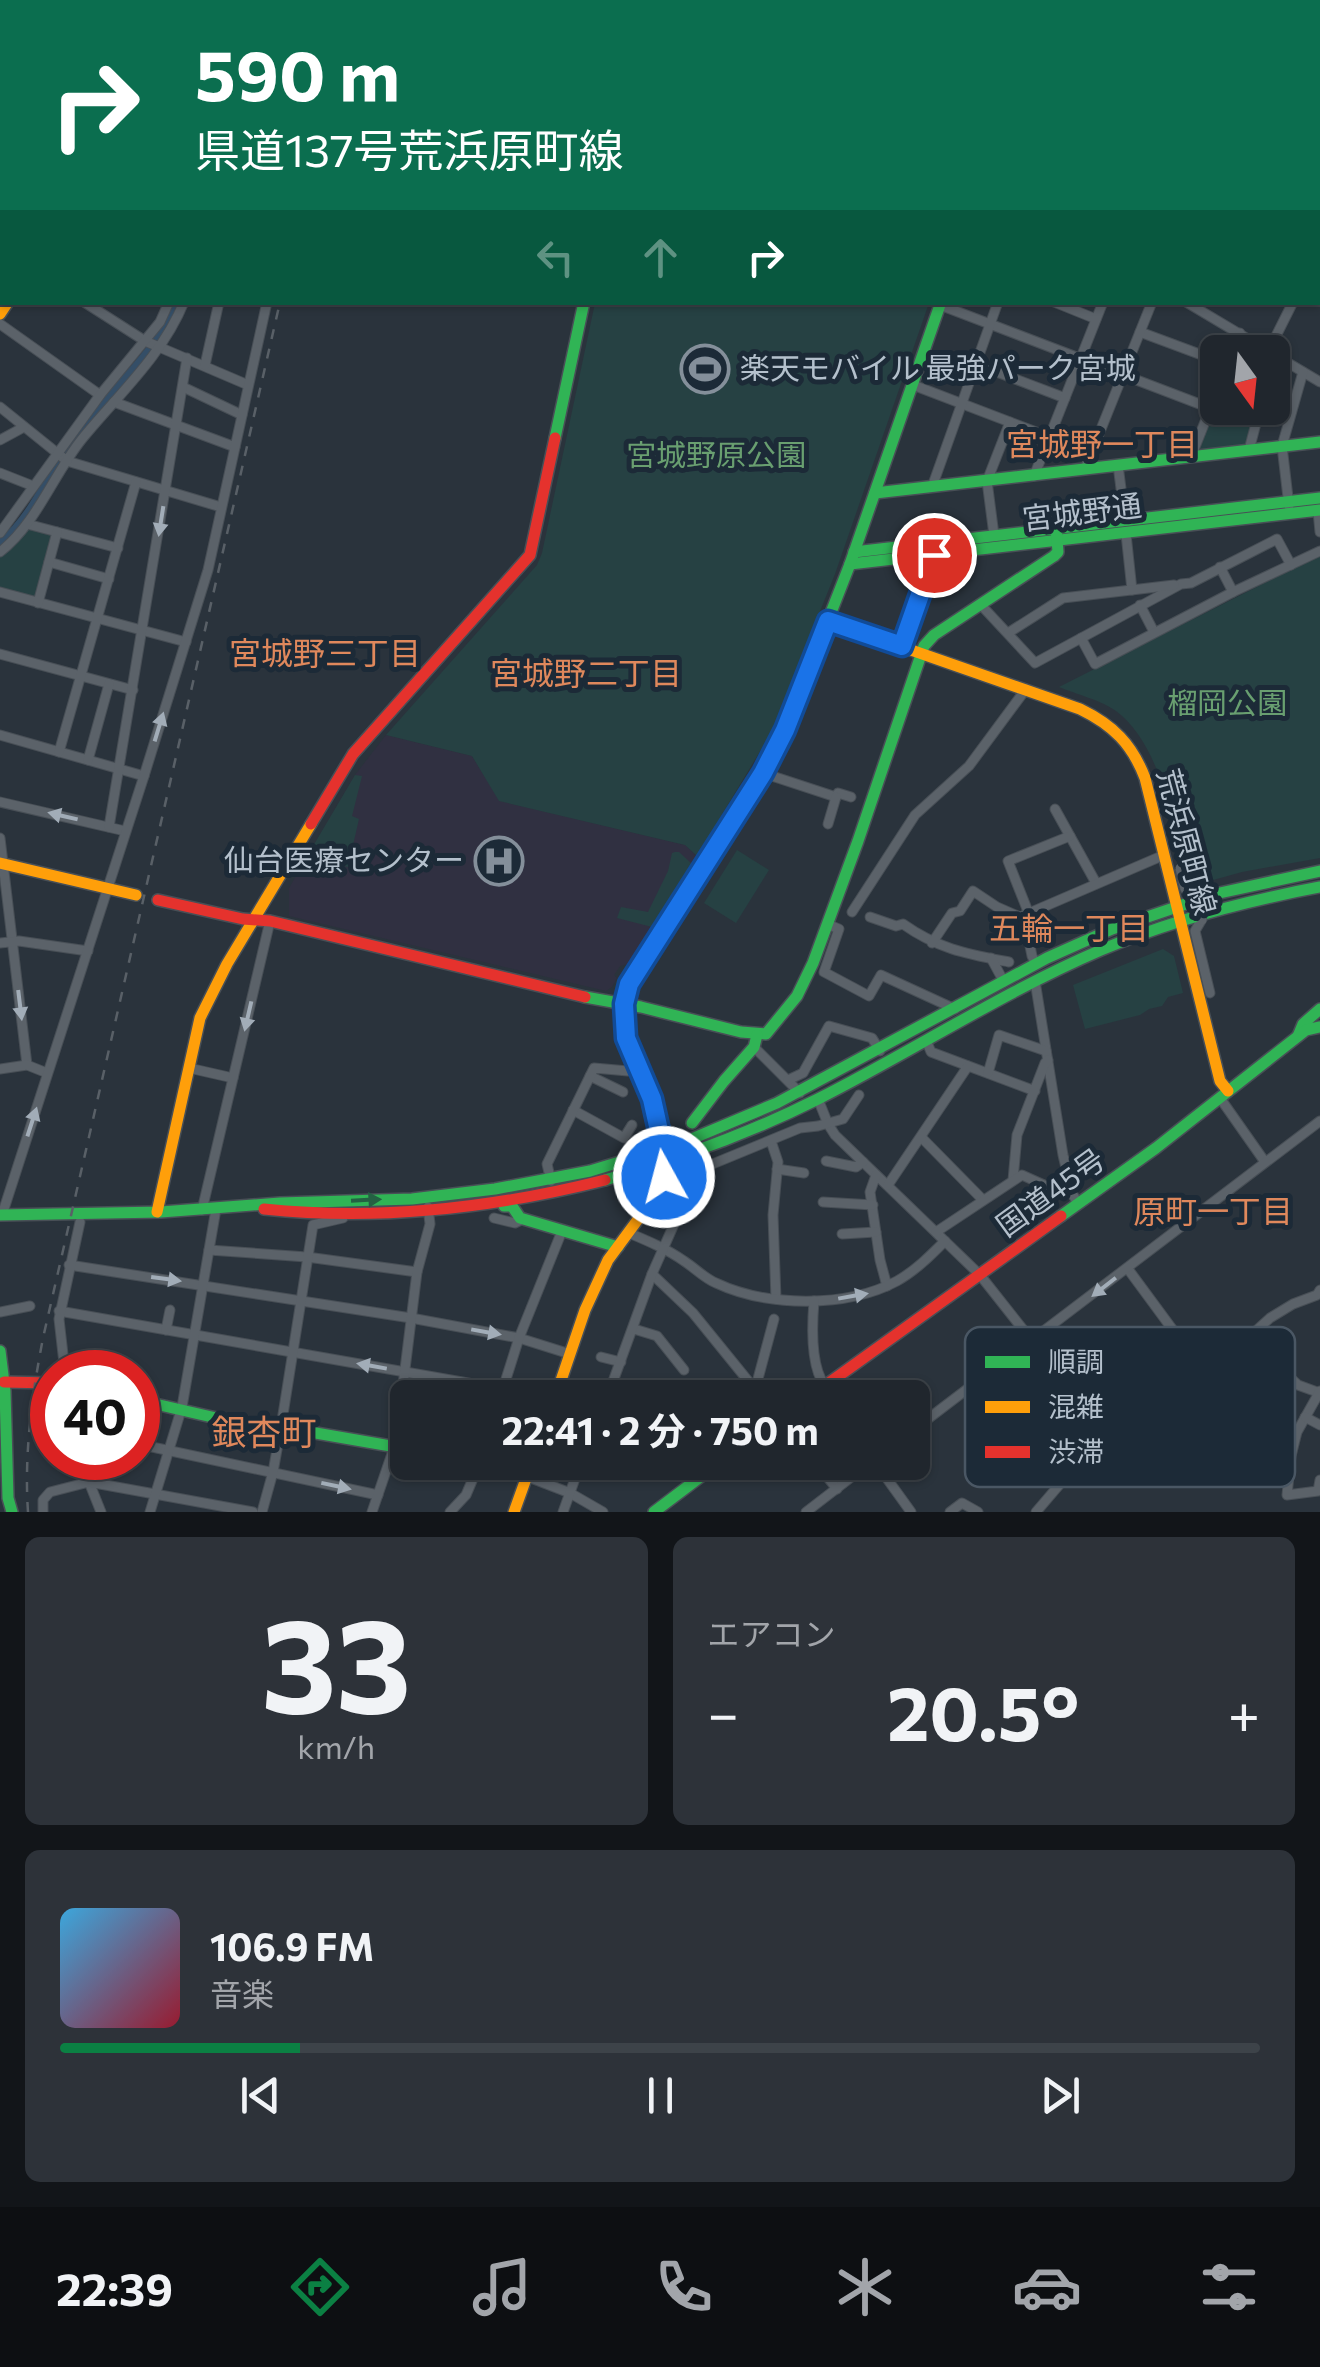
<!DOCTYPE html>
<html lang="ja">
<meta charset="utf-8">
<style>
:root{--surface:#20262d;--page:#2d3239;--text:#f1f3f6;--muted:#a2a5aa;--line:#3d4349;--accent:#0b8043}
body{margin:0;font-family:Commissioner,"Noto Sans JP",sans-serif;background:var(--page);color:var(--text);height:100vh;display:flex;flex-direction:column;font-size:38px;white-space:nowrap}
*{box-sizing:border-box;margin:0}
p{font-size:32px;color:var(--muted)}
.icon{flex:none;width:55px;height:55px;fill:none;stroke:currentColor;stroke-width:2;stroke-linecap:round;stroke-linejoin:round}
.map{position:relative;height:1512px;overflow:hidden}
.sheet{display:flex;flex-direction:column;gap:25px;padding:25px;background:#121519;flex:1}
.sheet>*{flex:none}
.guide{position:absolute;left:0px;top:0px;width:1320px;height:305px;box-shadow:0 2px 8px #0004,0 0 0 2px var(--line);background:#0b6e4f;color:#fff;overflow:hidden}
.needle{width:65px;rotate:165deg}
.controls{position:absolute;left:1200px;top:335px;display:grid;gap:20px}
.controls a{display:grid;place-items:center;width:90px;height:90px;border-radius:15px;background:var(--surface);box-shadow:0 2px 8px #0004,0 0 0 2px var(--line);font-size:50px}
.speed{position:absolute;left:30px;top:1350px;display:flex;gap:20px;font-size:50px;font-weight:700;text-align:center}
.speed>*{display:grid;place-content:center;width:130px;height:130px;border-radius:50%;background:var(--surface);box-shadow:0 2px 8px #0004,0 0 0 2px var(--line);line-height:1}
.speed .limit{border:15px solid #d22;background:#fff;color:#111}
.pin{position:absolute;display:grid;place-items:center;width:85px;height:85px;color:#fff;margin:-42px;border:5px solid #fff;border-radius:50%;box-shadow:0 2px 10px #0007}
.me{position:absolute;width:110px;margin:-55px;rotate:353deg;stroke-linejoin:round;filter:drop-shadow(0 0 8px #0008)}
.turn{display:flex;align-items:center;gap:35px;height:210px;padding:0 30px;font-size:45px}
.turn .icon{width:130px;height:130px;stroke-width:2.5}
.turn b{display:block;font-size:70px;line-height:85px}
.lanes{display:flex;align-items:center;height:95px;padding:0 30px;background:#0003;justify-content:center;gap:50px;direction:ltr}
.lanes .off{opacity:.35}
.big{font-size:75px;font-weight:700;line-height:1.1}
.sheet .card{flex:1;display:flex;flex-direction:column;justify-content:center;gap:15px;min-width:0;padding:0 35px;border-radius:15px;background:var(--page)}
.sheet .dial{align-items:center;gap:0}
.dial b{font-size:130px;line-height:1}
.song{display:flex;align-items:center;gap:30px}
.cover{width:120px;height:120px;border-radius:15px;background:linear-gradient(135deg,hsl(200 70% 55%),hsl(350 70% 35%))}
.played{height:10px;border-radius:5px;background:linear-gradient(90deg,var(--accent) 20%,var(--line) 20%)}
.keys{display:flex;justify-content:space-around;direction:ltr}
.heat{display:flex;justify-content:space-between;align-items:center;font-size:55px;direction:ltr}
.sheet .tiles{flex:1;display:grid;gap:25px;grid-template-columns:1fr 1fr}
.card:last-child{grid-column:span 2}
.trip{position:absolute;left:390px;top:1380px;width:540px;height:100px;border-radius:15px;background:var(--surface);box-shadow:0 2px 8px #0004,0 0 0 2px var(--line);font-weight:700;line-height:100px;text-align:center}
.tab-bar{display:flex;height:160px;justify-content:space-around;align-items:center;background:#0d0f12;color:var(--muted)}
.tab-bar .icon{width:70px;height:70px}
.tab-bar .on{color:var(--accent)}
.tab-bar b{font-size:45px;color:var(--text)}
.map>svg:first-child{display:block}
</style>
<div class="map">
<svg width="1320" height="1512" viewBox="0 0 1320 1512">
<rect width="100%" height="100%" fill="#2a333c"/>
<path fill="#303041" d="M386 735 472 756 500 801 685 845 697 856 628 964 620 966 614 975 617 978 612 987 606 991 289 916V888L355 775Z"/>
<g fill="#264143">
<path d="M595 303H929L835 574 771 733 697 856 685 845 499 801 472 756 386 735 537 565 542 553Z"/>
<path d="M1217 399 1218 408 1254 409 1256 413 1247 443 1243 446 1202 450 1198 447Z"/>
<path d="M32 528 54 536 37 596 33 598 0 589V555L26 530Z"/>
<path d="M1320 555V858L1242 872 1188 887C1174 833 1164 747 1116 711 1103 701 1076 694 1059 687Z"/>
<path d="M355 775 362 776 352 816 359 819 348 867 306 858Z"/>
<path d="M737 850 769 870 736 923 704 903Z"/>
<path d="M675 852H679L692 864 652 927 617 918 621 907 648 912 668 871 672 853Z"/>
<path d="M1163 949 1174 956 1183 993 1168 997 1162 1006 1149 1009 1140 1015 1085 1029 1073 985Z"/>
</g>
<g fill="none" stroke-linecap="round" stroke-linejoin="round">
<g stroke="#344e67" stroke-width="8">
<path d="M273 2 274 0"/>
<path d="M0 543C32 518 49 473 72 440 105 394 156 357 176 302"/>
</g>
<g stroke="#484f56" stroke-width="11">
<g id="street">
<path d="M10 0V2"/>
<path d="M68 0 69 2"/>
<path d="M608 0V2"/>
<path d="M980 0 981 2"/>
<path d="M1200 0 1206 2"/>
<path d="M142 2 150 0"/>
<path d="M261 2V0"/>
<path d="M874 2 875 0"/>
<path d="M1054 2 1055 0"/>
<path d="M1259 2 1260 0"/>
<path d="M1318 33 1320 34"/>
<path d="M0 34H2"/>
<path d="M1318 86 1320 73"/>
<path d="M0 169 2 162"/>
<path d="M0 251 2 252"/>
<path d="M84 302 145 341 248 385"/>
<path d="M1054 302 1096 319"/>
<path d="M1186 302 1320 382"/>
<path d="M940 305 1210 408"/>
<path d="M0 324 100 395"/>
<path d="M1140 332 1218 361"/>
<path d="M1269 350 1293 302"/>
<path d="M1232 352 1240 333"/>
<path d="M976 364 1065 398"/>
<path d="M205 365 219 302"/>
<path d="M913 385 1049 437"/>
<path d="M183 387 242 415"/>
<path d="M114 402 235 447"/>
<path d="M0 407 67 461 221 507"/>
<path d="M0 440 24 427"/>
<path d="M1249 450 1260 408H1258"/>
<path d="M1191 457 1218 389"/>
<path d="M1118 465 1125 520"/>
<path d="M1085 469 1152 302"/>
<path d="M0 473 33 486"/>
<path d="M1034 476 1103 302"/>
<path d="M932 487 998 302"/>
<path d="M1289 506 1282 446 1303 372"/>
<path d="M1318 511 1320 532"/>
<path d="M27 524 118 548"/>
<path d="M0 533 100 395 160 322 169 302"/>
<path d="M1126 534 1132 590"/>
<path d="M994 535 987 481 1010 422"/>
<path d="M0 552C37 523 53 475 82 439 118 395 162 356 184 302"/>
<path d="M49 562 109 579"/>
<path d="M1220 567 1233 592"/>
<path d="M0 592 186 642"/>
<path d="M38 603 57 532"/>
<path d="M981 605 1035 663 1181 584 1191 583 1277 539 1291 565"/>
<path d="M1140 605 1154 632"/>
<path d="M1008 633 1063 598 1174 585"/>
<path d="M1081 638 1095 664 1233 592 1320 551"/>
<path d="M902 646 934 555"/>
<path d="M0 654 133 690"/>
<path d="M0 735 144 776"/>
<path d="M59 752 136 482"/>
<path d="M88 760 109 684"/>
<path d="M763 773 836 797 838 793 851 797"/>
<path d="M0 802 125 831"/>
<path d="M1055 809 1096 883"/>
<path d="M828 824 836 797"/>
<path d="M109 827 187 358"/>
<path d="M0 838 27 1065"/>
<path d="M852 912 915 815 969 766 1026 689"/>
<path d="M1029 914 1008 861 1070 836"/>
<path d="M1024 916 1032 956 1036 964"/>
<path d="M870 917 896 926 903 924C938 949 968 954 1009 962"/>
<path d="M1202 919 1195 931 1210 993"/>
<path d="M827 924 839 929 824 972 869 996 881 975 955 1009"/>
<path d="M0 943 19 941 88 951"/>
<path d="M932 943 952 913 960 911 973 891 997 907 1020 917 1164 855"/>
<path d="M991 958 1004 982"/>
<path d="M1035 981 1063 1155 1072 1193 1078 1204"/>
<path d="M926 1040 931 1052 1035 1091"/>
<path d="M754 1047 800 1093"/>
<path d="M189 1068 233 1078"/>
<path d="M0 1069 27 1065 47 1073"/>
<path d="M988 1073 999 1035 1046 1051"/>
<path d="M590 1076 623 1092"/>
<path d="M788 1080 803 1073 829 1026 872 1038 880 1051"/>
<path d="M1220 1098 1265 1162"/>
<path d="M818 1099 828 1124 835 1135 980 1275 1033 1342"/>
<path d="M573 1110 624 1138 632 1125"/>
<path d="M921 1137 983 1200"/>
<path d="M771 1141 778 1162 773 1215 776 1299"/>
<path d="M826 1161 856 1167 863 1162"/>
<path d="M777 1169 804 1173"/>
<path d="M876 1175 870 1192 880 1260 887 1286"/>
<path d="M1013 1180 1017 1135 1045 1063 1048 1060"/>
<path d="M551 1181 547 1164 594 1068 628 1071 636 1064"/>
<path d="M888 1185 968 1066"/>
<path d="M823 1202 873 1205"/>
<path d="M202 1210 270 921"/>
<path d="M2 1215 144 776 208 570 267 302"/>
<path d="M494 1218 515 1223 523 1219"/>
<path d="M936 1232 1022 1175 1064 1194 1072 1193"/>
<path d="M629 1233C648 1241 667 1249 684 1261 695 1268 704 1278 716 1283 767 1307 847 1308 897 1281 915 1271 930 1256 945 1241"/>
<path d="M842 1234 876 1232"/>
<path d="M209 1250 307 1257 417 1272"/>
<path d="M69 1265 411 1318 519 1338 570 1354"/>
<path d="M1128 1269 1212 1383"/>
<path d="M652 1274 693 1313 762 1398"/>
<path d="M814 1301C812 1325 810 1366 825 1386"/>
<path d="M59 1311 502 1389"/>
<path d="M0 1312 30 1306"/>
<path d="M634 1329 657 1336 684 1370"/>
<path d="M166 1330 170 1310"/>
<path d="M1248 1338 1298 1385 1320 1393"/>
<path d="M601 1357 621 1362"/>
<path d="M65 1372 59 1319 80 1222"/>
<path d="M755 1390 774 1319"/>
<path d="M1320 1391 1297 1432 1291 1456 1287 1495 1318 1491 1320 1480"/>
<path d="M500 1398 519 1338 562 1231"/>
<path d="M607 1398 652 1274 698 1170 800 1128 818 1126 843 1119 859 1095"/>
<path d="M735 1398 751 1385"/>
<path d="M1305 1417 1320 1425"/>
<path d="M912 1431 1320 1121"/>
<path d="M138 1444 378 1495"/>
<path d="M83 1458 89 1482 101 1512"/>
<path d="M815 1462 837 1489"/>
<path d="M875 1462 911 1512"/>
<path d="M526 1476 570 1493 603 1512"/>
<path d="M43 1512V1500L50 1492 89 1482 253 1512"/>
<path d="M150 1512 182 1407 216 1209"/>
<path d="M262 1512 273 1472 281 1427 313 1225 343 1218"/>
<path d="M372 1512 396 1442 417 1272 430 1224 428 1207"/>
<path d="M450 1512 466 1495 480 1462"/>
<path d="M563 1512 581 1462"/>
<path d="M806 1512 871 1462"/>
<path d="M950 1512 962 1503 978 1512"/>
<path d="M1036 1512 1060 1484 1083 1462 1120 1446 1177 1408 1194 1400 1230 1366 1248 1338 1270 1318 1293 1304 1317 1295 1320 1290"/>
</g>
</g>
<g stroke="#484f56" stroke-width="14">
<g id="fast">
<path d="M0 78H2"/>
<path d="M0 87H2"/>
<path d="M1318 108H1320"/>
<path d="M1318 245 1320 246"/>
<path d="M555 438 584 302"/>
<path d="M875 493 1320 442"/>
<path d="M854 552 1320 498"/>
<path d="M850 564 1320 510"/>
<path d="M719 842 763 773 785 730 850 564 941 302"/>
<path d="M585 997 641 1007 741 1032 766 1034 797 996 813 963 858 841 924 646 934 635 1054 556 1058 552 1056 528"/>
<path d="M1298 1036 1303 1024 1320 1009"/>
<path d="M692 1123 724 1081 754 1047 757 1035"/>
<path d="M605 1180C679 1159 750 1133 818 1099 913 1051 1003 992 1101 950 1172 920 1245 901 1320 887"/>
<path d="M504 1206H512L520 1218 618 1247"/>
<path d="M0 1215 161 1212 280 1203 412 1199 495 1189 590 1171 682 1143 777 1103 1047 958 1112 929 1215 894 1320 871"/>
<path d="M1061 1216 1156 1148 1306 1030 1320 1027"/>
<path d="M0 1351 5 1391 8 1498 12 1512"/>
<path d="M138 1400 225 1420 281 1427 408 1449"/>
<path d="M654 1512 720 1462"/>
</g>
</g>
<g stroke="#484f56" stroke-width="14">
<g id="slow">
<path d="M114 0V2"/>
<path d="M1318 99H1320"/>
<path d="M0 314 8 302"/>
<path d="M828 621 1080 709C1113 725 1132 744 1145 778L1220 1081 1228 1091"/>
<path d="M0 863 136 895"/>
<path d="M157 1212 200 1018 227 964 311 824"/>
<path d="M555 1398 585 1310 608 1260 659 1191 665 1177 666 1162 651 1095 626 1038 624 1004 629 984 719 842"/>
<path d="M465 1462 526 1476"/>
<path d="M514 1512 532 1462"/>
</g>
</g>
<g stroke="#484f56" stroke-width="14">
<g id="jam">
<path d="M311 824 353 754 530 555 555 438"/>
<path d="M158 900 243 919 270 921 585 997"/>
<path d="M264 1209C378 1221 494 1208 605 1180"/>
<path d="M4 1382 52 1383"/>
<path d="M808 1398 1061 1216"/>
</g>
</g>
<use href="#street" stroke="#5b6269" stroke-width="9"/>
<use href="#fast" stroke="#30b455" stroke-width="11"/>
<use href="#slow" stroke="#ff9f0a" stroke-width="11"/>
<use href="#jam" stroke="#e5322d" stroke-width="11"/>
<g stroke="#596067" stroke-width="2.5" stroke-dasharray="10 10" stroke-linecap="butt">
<path d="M344 2V0"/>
<path d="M28 1512C24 1453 32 1395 43 1338L280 302"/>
</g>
<g stroke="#484f56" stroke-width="11" stroke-linecap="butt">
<path id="street-bridge" d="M1180 868 1185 889 1194 893 1202 920"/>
</g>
<use href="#street-bridge" stroke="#5b6269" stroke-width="9"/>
</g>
<defs><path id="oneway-solid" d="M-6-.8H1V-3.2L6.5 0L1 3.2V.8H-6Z" transform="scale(2.5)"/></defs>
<g fill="#a2adb8">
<use href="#oneway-solid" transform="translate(161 521) rotate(99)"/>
<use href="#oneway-solid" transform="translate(159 727) rotate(-73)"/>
<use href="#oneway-solid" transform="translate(63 816) rotate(-167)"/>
<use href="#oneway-solid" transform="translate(20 1005) rotate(83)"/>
<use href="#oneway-solid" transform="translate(248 1016) rotate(103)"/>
<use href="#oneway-solid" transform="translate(32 1122) rotate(-72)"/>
<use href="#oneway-solid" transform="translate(166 1279) rotate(8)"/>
<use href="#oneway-solid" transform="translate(1104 1287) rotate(142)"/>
<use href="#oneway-solid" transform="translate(853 1296) rotate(-10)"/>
<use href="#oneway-solid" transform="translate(486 1332) rotate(10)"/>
<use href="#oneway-solid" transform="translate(372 1366) rotate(-170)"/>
<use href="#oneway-solid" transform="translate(336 1486) rotate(12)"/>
</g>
<use fill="#246143" href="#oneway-solid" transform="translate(366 1200) rotate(-3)"/>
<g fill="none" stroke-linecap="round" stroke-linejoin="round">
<g stroke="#114b97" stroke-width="25">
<path id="route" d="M664 1177 666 1162 652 1099 626 1038 624 1004 629 984 763 773 785 730 828 621 902 646 934 555"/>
</g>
<use href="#route" stroke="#1a73e8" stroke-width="18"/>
</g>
<defs>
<g id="stadium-ring" transform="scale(2.5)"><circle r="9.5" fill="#1c2a37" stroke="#848f9a" stroke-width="1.5"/><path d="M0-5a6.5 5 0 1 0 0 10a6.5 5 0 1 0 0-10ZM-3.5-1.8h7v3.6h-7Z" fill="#848f9a"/></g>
<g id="hospital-ring" transform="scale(2.5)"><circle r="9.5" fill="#1c2a37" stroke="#848f9a" stroke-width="1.5"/><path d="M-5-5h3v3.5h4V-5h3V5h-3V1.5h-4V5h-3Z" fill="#848f9a"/></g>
</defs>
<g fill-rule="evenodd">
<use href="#stadium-ring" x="705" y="369"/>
<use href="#hospital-ring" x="499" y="861"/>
</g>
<g text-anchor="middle" stroke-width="10" stroke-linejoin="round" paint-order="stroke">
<g font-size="30" fill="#b4c0cc" stroke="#1c2a37" text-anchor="start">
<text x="740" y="379">楽天モバイル 最強パーク宮城</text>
<text x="464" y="871" text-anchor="end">仙台医療センター</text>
</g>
<g font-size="30" fill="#699f70" stroke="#1c2a37">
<text x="716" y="466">宮城野原公園</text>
<text x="1227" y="714">榴岡公園</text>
</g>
<g font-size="30" fill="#b4c0cc" stroke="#1c2a37">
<text transform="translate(1082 513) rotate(-7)" y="10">宮城野通</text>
<text transform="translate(1186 842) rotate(75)" y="10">荒浜原町線</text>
<text transform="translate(1051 1193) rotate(-36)" y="10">国道45号</text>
</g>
<g font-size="32" fill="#df885c" stroke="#1c2a37">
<text x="1102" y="456">宮城野一丁目</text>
<text x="325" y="665">宮城野三丁目</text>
<text x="586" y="685">宮城野二丁目</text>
<text x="1069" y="940">五輪一丁目</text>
<text x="1213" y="1223">原町一丁目</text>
</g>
<g font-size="35" fill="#df885c" stroke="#1c2a37">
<text x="264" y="1445">銀杏町</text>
</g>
</g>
<rect x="965" y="1327" width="330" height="160" rx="15" fill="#1c2a37" stroke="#4a5764" stroke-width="2.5"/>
<rect x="985" y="1356" width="45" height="12" fill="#30b455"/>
<rect x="985" y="1401" width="45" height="12" fill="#ff9f0a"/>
<rect x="985" y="1446" width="45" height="12" fill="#e5322d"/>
<g font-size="28" fill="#b4c0cc">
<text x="1048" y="1372">順調</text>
<text x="1048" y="1417">混雑</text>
<text x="1048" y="1462">渋滞</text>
</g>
</svg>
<div class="controls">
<a><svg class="needle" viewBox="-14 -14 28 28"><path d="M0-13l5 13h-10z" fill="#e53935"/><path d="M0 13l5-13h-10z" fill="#a2a5aa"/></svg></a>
</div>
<div class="speed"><div class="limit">40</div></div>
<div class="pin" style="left:934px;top:555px;background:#d93025"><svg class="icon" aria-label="arrive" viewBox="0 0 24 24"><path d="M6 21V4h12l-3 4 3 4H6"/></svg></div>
<svg class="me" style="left:664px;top:1177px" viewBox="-20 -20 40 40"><circle r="17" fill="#1a73e8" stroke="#fff" stroke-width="3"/><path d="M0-11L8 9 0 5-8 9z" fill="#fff"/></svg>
<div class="trip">22:41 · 2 分 · 750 m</div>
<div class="guide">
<div class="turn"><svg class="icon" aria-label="right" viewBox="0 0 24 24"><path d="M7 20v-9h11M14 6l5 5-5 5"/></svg><div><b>590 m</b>県道137号荒浜原町線</div></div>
<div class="lanes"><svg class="icon off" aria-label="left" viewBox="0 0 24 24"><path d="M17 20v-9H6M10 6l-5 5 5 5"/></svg><svg class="icon off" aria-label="ahead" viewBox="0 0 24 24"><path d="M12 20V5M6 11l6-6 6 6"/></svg><svg class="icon" aria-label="right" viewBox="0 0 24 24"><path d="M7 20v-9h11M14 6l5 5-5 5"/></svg></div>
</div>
</div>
<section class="sheet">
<div class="tiles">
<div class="card dial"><b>33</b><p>km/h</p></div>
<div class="card"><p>エアコン</p>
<div class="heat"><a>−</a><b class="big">20.5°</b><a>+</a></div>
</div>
<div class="card">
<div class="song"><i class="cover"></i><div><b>106.9 FM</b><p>音楽</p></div></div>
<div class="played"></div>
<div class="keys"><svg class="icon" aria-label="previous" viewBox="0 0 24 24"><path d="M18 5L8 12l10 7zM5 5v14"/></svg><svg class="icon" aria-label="pause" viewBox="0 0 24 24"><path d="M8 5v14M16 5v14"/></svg><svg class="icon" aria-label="next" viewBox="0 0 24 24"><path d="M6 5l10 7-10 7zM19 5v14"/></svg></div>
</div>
</div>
</section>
<nav class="tab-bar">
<b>22:39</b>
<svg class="icon on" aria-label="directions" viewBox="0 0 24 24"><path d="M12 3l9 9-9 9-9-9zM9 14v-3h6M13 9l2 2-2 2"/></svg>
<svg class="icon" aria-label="music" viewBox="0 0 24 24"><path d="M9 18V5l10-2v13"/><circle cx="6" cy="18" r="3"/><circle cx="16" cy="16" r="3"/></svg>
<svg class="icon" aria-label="phone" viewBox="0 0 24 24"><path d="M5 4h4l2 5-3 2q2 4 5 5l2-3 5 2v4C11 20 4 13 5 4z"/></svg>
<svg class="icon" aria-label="climate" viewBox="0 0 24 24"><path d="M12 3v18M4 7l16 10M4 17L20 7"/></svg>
<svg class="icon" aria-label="car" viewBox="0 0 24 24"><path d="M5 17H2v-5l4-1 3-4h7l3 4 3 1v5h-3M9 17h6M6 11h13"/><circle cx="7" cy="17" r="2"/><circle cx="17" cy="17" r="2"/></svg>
<svg class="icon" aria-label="filters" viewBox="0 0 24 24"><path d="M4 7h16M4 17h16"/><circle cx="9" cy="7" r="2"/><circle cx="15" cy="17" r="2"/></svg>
</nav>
